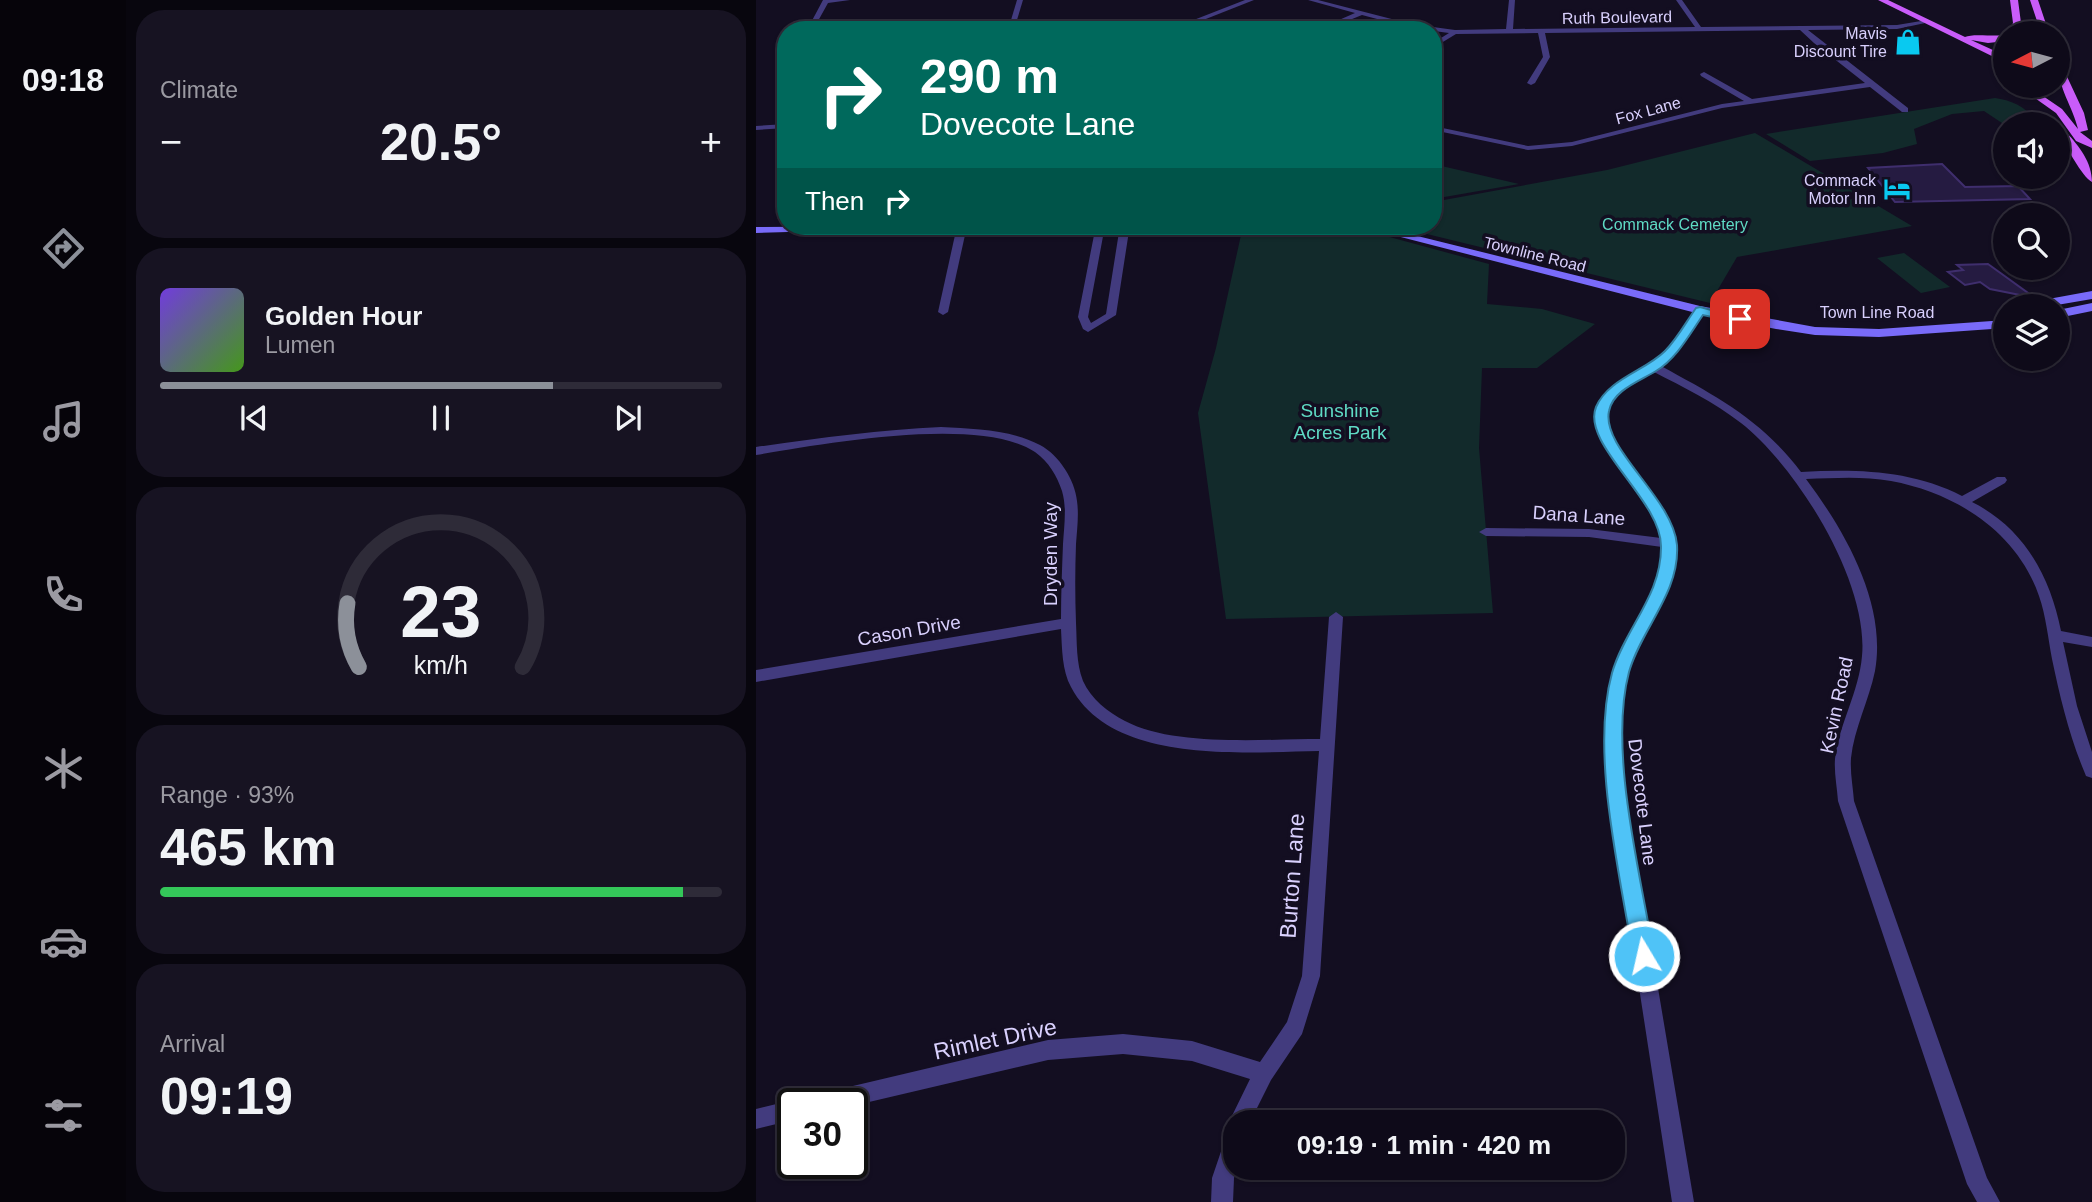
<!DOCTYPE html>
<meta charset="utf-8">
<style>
:root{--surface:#0e0a19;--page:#171322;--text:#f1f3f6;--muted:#9b9aa2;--line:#2e2b38;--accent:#8c9099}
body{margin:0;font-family:Helvetica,sans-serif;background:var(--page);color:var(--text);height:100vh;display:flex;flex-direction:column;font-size:26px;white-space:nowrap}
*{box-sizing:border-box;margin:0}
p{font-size:23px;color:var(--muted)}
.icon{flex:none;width:38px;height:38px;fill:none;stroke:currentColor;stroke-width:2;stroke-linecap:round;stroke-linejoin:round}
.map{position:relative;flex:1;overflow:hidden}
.sheet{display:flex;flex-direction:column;gap:10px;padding:10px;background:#08060e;width:630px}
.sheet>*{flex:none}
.top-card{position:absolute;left:21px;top:21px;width:665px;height:214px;border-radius:28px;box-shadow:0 2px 5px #0004,0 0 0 2px var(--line);background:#00695c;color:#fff;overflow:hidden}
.needle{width:46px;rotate:264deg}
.controls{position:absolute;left:1237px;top:21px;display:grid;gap:14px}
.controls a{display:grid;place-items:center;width:77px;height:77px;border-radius:50%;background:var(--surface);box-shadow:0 2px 5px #0004,0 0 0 2px var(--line);font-size:35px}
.speed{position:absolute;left:21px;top:1088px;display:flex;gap:14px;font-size:35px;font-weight:700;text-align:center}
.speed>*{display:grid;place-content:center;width:91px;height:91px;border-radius:50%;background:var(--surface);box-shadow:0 2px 5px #0004,0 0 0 2px var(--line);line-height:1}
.speed .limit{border:4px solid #111;border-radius:10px;background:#fff;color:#111}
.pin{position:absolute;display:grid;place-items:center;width:60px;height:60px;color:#fff;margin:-30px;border-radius:14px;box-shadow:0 4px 10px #0006}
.me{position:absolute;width:77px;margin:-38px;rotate:351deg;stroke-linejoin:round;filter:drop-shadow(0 0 5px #0008)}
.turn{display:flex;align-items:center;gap:24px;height:147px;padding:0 28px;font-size:32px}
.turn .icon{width:91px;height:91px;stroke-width:2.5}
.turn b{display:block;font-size:49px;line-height:60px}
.then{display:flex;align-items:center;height:66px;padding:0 28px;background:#0003;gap:14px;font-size:26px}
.big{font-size:52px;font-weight:700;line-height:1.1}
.sheet .widget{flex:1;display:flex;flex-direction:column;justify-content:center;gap:10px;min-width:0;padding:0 24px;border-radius:28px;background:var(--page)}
.sheet .dial{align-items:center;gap:0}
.dial svg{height:182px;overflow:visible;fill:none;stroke:var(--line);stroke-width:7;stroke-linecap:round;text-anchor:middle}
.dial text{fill:var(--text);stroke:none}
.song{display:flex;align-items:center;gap:21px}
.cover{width:84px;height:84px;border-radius:10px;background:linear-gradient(135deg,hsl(260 70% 55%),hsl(100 70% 35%))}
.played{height:7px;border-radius:4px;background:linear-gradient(90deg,var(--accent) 70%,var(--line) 70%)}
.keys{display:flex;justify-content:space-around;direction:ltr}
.heat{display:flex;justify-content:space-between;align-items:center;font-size:38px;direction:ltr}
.charge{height:10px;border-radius:5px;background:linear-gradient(90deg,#34c759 93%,var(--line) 0)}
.trip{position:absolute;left:467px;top:1110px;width:402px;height:70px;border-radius:28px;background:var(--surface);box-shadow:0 2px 5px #0004,0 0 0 2px var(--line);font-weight:700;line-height:70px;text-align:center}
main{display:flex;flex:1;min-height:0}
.dock{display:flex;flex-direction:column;width:126px;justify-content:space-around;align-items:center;background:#06040a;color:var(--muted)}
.dock .icon{width:49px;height:49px}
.dock .current{color:var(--accent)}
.dock b{font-size:32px;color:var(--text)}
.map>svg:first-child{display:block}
</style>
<main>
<nav class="dock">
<b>09:18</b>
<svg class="icon current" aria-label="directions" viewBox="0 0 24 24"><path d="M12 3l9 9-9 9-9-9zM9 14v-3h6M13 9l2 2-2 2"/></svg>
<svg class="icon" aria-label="music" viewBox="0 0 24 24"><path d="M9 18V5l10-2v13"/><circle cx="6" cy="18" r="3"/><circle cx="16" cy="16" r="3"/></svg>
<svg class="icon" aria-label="phone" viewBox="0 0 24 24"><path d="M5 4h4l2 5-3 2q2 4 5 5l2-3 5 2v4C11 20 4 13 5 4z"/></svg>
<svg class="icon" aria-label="climate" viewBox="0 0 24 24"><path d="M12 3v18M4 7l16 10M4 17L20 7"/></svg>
<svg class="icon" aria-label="car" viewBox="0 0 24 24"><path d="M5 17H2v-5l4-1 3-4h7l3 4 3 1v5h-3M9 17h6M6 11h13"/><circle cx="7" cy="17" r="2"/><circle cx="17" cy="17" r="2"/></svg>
<svg class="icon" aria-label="filters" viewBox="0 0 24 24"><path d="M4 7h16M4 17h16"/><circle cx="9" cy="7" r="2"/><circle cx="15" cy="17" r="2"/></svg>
</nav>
<section class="sheet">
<div class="widget"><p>Climate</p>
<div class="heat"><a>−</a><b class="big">20.5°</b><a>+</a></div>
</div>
<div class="widget">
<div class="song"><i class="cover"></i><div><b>Golden Hour</b><p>Lumen</p></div></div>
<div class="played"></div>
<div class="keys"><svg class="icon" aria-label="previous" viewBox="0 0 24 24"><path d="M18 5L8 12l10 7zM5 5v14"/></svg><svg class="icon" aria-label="pause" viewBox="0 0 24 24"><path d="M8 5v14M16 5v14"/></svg><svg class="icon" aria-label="next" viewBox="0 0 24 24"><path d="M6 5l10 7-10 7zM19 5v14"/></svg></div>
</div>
<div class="widget dial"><svg viewBox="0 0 100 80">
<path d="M14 69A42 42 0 1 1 86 69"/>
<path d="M14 69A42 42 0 0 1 9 41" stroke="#8c9099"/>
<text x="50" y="56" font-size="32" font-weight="700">23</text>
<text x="50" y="72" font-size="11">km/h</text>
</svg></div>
<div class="widget"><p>Range · 93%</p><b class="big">465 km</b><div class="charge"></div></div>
<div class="widget"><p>Arrival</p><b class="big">09:19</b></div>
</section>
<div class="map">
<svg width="1336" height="1202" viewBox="0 0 1336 1202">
<rect width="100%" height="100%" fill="#130e21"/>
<g fill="#122a2b">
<path d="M1239 98C1255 100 1274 108 1280 124L1249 125 1228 111 1196 114 1158 129 1161 144 1127 153 1054 161 1010 134Z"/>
<path d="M999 133 1156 226 981 257 954 303 638 226H677V202L851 170Z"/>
<path d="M677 164 763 184 677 199Z"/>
<path d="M487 226H593L733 264 731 304 786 309 839 324 781 368H726L723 448 737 613 470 619 442 413 460 348Z"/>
<path d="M1148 253 1194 287 1165 293 1121 258Z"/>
</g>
<g fill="#251b41" stroke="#3f2e6d" stroke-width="2">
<path d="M1186 164 1209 187 1262 186 1274 199 1139 202 1112 168Z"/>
<path d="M1232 264 1279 298 1234 289 1224 282 1209 285 1192 272 1207 270 1201 265Z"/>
</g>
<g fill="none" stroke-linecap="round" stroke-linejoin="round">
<g fill="#423b7e" fill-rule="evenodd">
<path d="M67 0H94L72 3 57 30H51Z"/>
<path d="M261 0H267L258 30H252Z"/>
<path d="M489 0H498L422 30H412Z"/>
<path d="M552 0H562L655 24 699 30 750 29 753 0H759L757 29 939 27 920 0H926L945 27 1141 25 1171 20 1174 22 1141 29 1052 30 1152 108V112H1146L1114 87 966 108 816 146 772 150 677 130V126L772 146 816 142 966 104 988 101 945 76 944 74 948 72 996 99 1109 83 1058 43 1044 30 789 33 794 57 779 83 775 85 771 83 787 57 782 33 700 34 677 48V43L693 33 655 28 606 15 569 30H560L599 13Z"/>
<path d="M30 124V128L0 130V126Z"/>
<path d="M201 226H211L192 312 187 315 182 312Z"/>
<path d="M344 226H355L348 231 332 317 335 323 350 314 363 232 356 226H367L373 231 360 315 332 332 327 329 322 317 339 230Z"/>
<path d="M944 307 949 310C937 331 924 350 905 366 960 396 1006 420 1045 472 1101 469 1155 470 1206 496L1241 477H1249L1251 480 1249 483 1216 502C1268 528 1294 576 1305 631L1336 637V647L1307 642 1321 706 1336 752V778L1330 776 1328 771C1313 735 1304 697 1296 659 1292 638 1290 616 1283 596 1261 532 1200 493 1135 481 1107 476 1079 478 1050 479 1089 531 1131 604 1119 671 1113 700 1098 729 1095 758 1094 773 1097 787 1098 801L1231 1178 1244 1202H1221L1211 1184 1082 801C1081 787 1078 773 1079 759 1083 724 1103 692 1106 656 1113 582 1041 467 985 423 958 402 927 387 898 372 885 379 868 385 858 397 828 434 918 503 920 547 921 592 887 629 873 670 861 710 866 752 869 792L938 1202H916L853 792C850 751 845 707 859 668 875 626 903 592 906 547L833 537 730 536 723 532 730 528 833 529 905 538C896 495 812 431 851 391 863 380 879 375 892 365 913 350 926 329 940 308Z"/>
<path d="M185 427C219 429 253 429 284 445 303 455 319 480 321 501 323 515 321 530 320 544 319 570 319 597 320 623 321 642 320 663 327 681 335 699 352 712 369 721 418 747 508 739 564 739L573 617 580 612 587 617 564 976 546 1034 515 1080 494 1122H480L481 1167 478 1178 477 1202H455L456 1178 474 1125 473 1122 494 1079 436 1061 367 1054 292 1060 96 1106V1104H53L56 1097 63 1094 292 1040 367 1034 436 1041 504 1062 531 1022 546 976 563 751C488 752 356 765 315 687 306 671 306 648 305 629L0 682V670L305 619C305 594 306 569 307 544 308 527 311 508 306 491 301 476 293 462 279 452 223 415 66 444 0 455V447C62 438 123 430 185 427Z"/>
<path d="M37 1100 45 1104H37V1120L0 1129V1109Z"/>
</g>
<g fill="#796bf9" fill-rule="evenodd">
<path d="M141 226 135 229 0 233V227Z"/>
<path d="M602 226H621L944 306 1059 327 1123 329 1250 320V328L1123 337 1059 335 1020 329 944 314Z"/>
<path d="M1336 291V299L1295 306H1270L1276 302Z"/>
<path d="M1336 303V311L1302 318V310Z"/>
</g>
<g fill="#c95cf9" fill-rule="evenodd">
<path d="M1122 0H1132L1209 37C1217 33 1238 37 1250 35V41L1232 43 1215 40 1250 56V63Z"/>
<path d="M1254 0H1262L1265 23 1260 33H1252L1257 23Z"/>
<path d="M1274 0H1282L1293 33H1285Z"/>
<path d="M1302 65 1307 68 1328 113 1332 130 1324 132 1336 141V148L1320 141 1300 113 1266 89 1274 87 1306 109 1322 129C1317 107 1302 88 1302 65Z"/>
<path d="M1302 132H1310C1323 146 1336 162 1336 182 1325 176 1312 147 1302 135Z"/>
</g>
</g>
<path fill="#4fc3f7" stroke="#337fa1" stroke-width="2" d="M944 307 989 319 984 323 947 315C933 335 921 358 900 371 884 381 857 390 853 411 845 448 917 498 921 545 924 593 885 629 873 672 852 751 885 875 898 956L895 963 888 966 880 963 877 956C864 873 834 753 856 673 869 628 906 595 905 546 905 500 825 444 840 407 852 379 889 371 909 351 921 339 930 322 940 308Z"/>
<defs>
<g id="shop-bare" transform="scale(2.1)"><path d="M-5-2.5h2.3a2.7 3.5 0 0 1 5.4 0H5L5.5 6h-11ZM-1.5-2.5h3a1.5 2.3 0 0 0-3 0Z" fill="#09c9f0" stroke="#130e21" stroke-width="2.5" paint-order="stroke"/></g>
<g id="hotel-bare" transform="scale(2.1)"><path d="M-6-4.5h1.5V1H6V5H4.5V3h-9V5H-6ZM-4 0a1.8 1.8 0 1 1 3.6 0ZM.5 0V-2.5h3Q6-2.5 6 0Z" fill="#09c9f0" stroke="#130e21" stroke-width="2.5" paint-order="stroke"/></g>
</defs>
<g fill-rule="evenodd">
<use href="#shop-bare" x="1152" y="42"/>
<use href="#hotel-bare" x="1141" y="189"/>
</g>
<g text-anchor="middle" stroke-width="7" stroke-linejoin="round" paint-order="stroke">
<g font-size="16" fill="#d9d0fd" stroke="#130e21">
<text transform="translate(861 17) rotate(-1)" y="6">Ruth Boulevard</text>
<text transform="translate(892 110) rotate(-15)" y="6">Fox Lane</text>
<text transform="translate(779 254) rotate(14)" y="6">Townline Road</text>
<text x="1121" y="318">Town Line Road</text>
</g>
<g font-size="16" fill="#d9d0fd" stroke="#130e21" text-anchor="end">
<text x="1131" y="39">Mavis<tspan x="1131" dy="18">Discount Tire</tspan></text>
<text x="1120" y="186">Commack<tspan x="1120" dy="18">Motor Inn</tspan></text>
</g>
<g font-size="16" fill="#5fdac4" stroke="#130e21">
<text x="919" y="230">Commack Cemetery</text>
</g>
<g font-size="19" fill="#5fdac4" stroke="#130e21">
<text x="584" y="417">Sunshine<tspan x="584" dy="22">Acres Park</tspan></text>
</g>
<g font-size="19" fill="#d9d0fd" stroke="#130e21">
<text transform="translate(823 515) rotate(4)" y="7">Dana Lane</text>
<text transform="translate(294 554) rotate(-90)" y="7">Dryden Way</text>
<text transform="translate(153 630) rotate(-10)" y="7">Cason Drive</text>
<text transform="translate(1080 705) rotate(-78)" y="7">Kevin Road</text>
<text transform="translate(887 802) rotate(83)" y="7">Dovecote Lane</text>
</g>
<g font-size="23" fill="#d9d0fd" stroke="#130e21">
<text transform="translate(536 876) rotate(-86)" y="8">Burton Lane</text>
<text transform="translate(239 1039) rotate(-12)" y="8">Rimlet Drive</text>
</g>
</g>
</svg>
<div class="controls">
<a><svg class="needle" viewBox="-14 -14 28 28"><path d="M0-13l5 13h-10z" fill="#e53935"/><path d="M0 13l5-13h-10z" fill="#9b9aa2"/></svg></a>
<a><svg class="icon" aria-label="sound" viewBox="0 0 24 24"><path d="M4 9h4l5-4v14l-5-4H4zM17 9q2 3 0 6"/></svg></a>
<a><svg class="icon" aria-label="search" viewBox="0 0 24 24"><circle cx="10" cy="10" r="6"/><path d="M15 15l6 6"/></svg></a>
<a><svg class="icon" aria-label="layers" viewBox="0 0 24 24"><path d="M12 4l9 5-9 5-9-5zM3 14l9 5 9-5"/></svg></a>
</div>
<div class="speed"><div class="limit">30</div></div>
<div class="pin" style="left:984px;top:319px;background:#d93025"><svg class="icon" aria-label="arrive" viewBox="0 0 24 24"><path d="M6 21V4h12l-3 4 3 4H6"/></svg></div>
<svg class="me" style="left:888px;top:956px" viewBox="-20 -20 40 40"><circle r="17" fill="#4fc3f7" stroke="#fff" stroke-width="3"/><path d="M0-11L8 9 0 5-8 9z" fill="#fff"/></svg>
<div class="trip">09:19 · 1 min · 420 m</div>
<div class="top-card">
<div class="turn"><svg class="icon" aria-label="right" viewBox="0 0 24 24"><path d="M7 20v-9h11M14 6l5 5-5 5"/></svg><div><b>290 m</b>Dovecote Lane</div></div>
<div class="then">Then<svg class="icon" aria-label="right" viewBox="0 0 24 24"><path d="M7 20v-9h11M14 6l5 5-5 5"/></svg></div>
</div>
</div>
</main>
